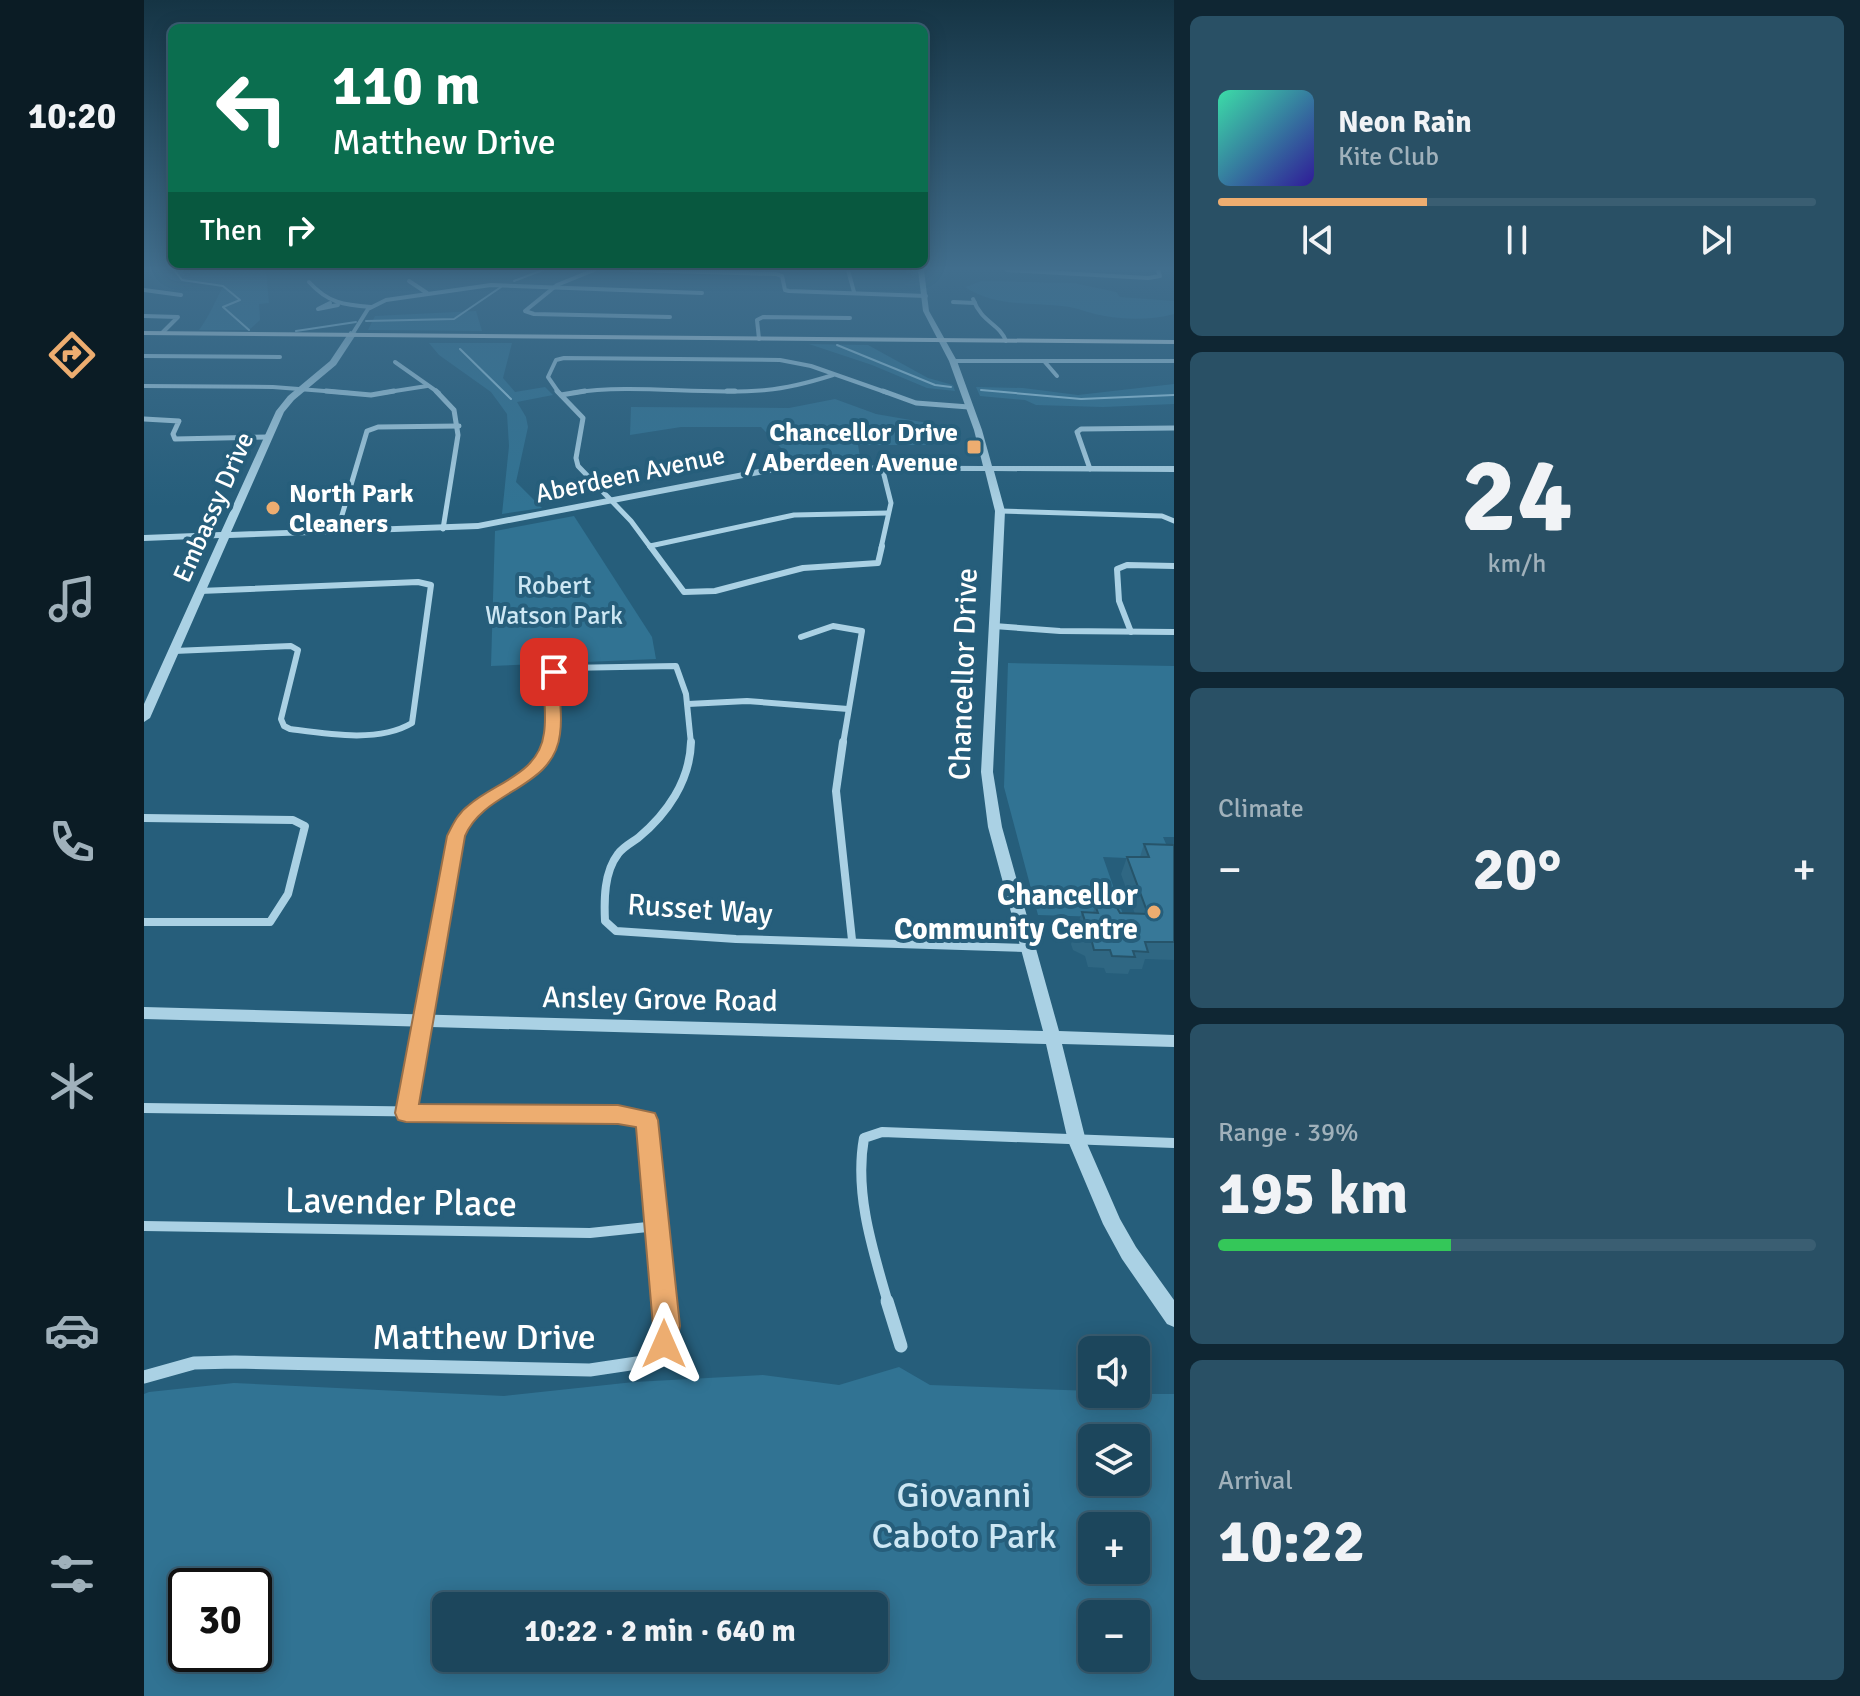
<!DOCTYPE html>
<meta charset="utf-8">
<style>
:root{--surface:#1c465c;--page:#295065;--text:#f1f3f6;--muted:#a0b1bb;--line:#3a5e72;--accent:#edad70}
body{margin:0;font-family:Signika,sans-serif;background:var(--page);color:var(--text);height:100vh;display:flex;flex-direction:column;font-size:30px;white-space:nowrap}
*{box-sizing:border-box;margin:0}
p{font-size:26px;color:var(--muted)}
.icon{flex:none;width:44px;height:44px;fill:none;stroke:currentColor;stroke-width:2;stroke-linecap:round;stroke-linejoin:round}
.map{position:relative;flex:1;overflow:hidden}
.drawer{display:flex;flex-direction:column;gap:16px;padding:16px;background:#0f2633;width:686px}
.drawer>*{flex:none}
.top-card{position:absolute;left:24px;top:24px;width:760px;height:244px;border-radius:12px;box-shadow:0 4px 20px #0003,0 0 0 2px var(--line);background:#0b6e4f;color:#fff;overflow:hidden}
.buttons{position:absolute;left:934px;top:1336px;display:grid;gap:16px}
.buttons a{display:grid;place-items:center;width:72px;height:72px;border-radius:12px;background:var(--surface);box-shadow:0 4px 20px #0003,0 0 0 2px var(--line);font-size:40px}
.speed{position:absolute;left:24px;top:1568px;display:flex;gap:16px;font-size:40px;font-weight:700;text-align:center}
.speed>*{display:grid;place-content:center;width:104px;height:104px;border-radius:50%;background:var(--surface);box-shadow:0 4px 20px #0003,0 0 0 2px var(--line);line-height:1}
.speed .limit{border:4px solid #111;border-radius:12px;background:#fff;color:#111}
.pin{position:absolute;display:grid;place-items:center;width:68px;height:68px;color:#fff;margin:-34px;border-radius:16px;box-shadow:0 4px 12px #0006}
.me{position:absolute;width:88px;margin:-44px;rotate:0deg;stroke-linejoin:round;filter:drop-shadow(0 0 6px #0008)}
.turn{display:flex;align-items:center;gap:28px;height:168px;padding:0 32px;font-size:36px}
.turn .icon{width:104px;height:104px;stroke-width:2.5}
.turn b{display:block;font-size:56px;line-height:68px}
.then{display:flex;align-items:center;height:76px;padding:0 32px;background:#0003;gap:16px;font-size:30px}
.big{font-size:60px;font-weight:700;line-height:1.1}
.drawer .widget{flex:1;display:flex;flex-direction:column;justify-content:center;gap:12px;min-width:0;padding:0 28px;border-radius:12px;background:var(--page)}
.drawer .dial{align-items:center;gap:0}
.dial b{font-size:104px;line-height:1}
.song{display:flex;align-items:center;gap:24px}
.cover{width:96px;height:96px;border-radius:12px;background:linear-gradient(135deg,hsl(160 70% 55%),hsl(250 70% 35%))}
.played{height:8px;border-radius:4px;background:linear-gradient(90deg,var(--accent) 35%,var(--line) 35%)}
.keys{display:flex;justify-content:space-around;direction:ltr}
.heat{display:flex;justify-content:space-between;align-items:center;font-size:44px;direction:ltr}
.charge{height:12px;border-radius:6px;background:linear-gradient(90deg,#34c759 39%,var(--line) 0)}
.trip{position:absolute;left:288px;top:1592px;width:456px;height:80px;border-radius:12px;background:var(--surface);box-shadow:0 4px 20px #0003,0 0 0 2px var(--line);font-weight:700;line-height:80px;text-align:center}
main{display:flex;flex:1;min-height:0}
.dock{display:flex;flex-direction:column;width:144px;justify-content:space-around;align-items:center;background:#0b1c25;color:var(--muted)}
.dock .icon{width:56px;height:56px}
.dock .current{color:var(--accent)}
.dock b{font-size:36px;color:var(--text)}
.map>svg:first-child{display:block}
</style>
<main>
<nav class="dock">
<b>10:20</b>
<svg class="icon current" aria-label="directions" viewBox="0 0 24 24"><path d="M12 3l9 9-9 9-9-9zM9 14v-3h6M13 9l2 2-2 2"/></svg>
<svg class="icon" aria-label="music" viewBox="0 0 24 24"><path d="M9 18V5l10-2v13"/><circle cx="6" cy="18" r="3"/><circle cx="16" cy="16" r="3"/></svg>
<svg class="icon" aria-label="phone" viewBox="0 0 24 24"><path d="M5 4h4l2 5-3 2q2 4 5 5l2-3 5 2v4C11 20 4 13 5 4z"/></svg>
<svg class="icon" aria-label="climate" viewBox="0 0 24 24"><path d="M12 3v18M4 7l16 10M4 17L20 7"/></svg>
<svg class="icon" aria-label="car" viewBox="0 0 24 24"><path d="M5 17H2v-5l4-1 3-4h7l3 4 3 1v5h-3M9 17h6M6 11h13"/><circle cx="7" cy="17" r="2"/><circle cx="17" cy="17" r="2"/></svg>
<svg class="icon" aria-label="filters" viewBox="0 0 24 24"><path d="M4 7h16M4 17h16"/><circle cx="9" cy="7" r="2"/><circle cx="15" cy="17" r="2"/></svg>
</nav>
<div class="map">
<svg width="1030" height="1696" viewBox="0 0 1030 1696">
<rect width="100%" height="100%" fill="#265e7b"/>
<g fill="#317393" fill-rule="evenodd">
<path d="M55 270H122L125 303 115 304 116 320 105 330H55C66 315 71 301 80 285L30 281 19 274Z"/>
<path d="M838 281 930 283 972 292 976 297 1030 301V314C1007 320 984 320 961 316 946 314 933 307 918 306 882 302 852 307 821 287Z"/>
<path d="M332 311 338 331 224 330 231 316Z"/>
<path d="M285 343H368L359 378 371 392 401 387 409 395 373 402 382 417 384 427 372 482 398 508 358 514 365 446 363 414 347 392 295 355Z"/>
<path d="M665 344 724 345 784 378 809 385 811 391 783 388 728 365Z"/>
<path d="M1030 384V404L959 407 892 405 881 400 836 396 832 387 879 388 934 395Z"/>
<path d="M691 399 732 414 784 423 782 445H714L717 462H639V450L617 427H537L486 435 487 407 645 408Z"/>
<path d="M430 516 508 637 512 659 347 666 351 531Z"/>
<path d="M864 663 1030 666V837H1019L1029 860 959 857 982 923 958 917 894 915 860 787Z"/>
<path d="M755 1367 786 1385 948 1391V1394H1030V1696H0V1394L5 1392 90 1383 360 1396 490 1382 619 1375 695 1385ZM948 1438H992V1482H948ZM948 1526H992V1570H948ZM42 1586H110V1654H42ZM302 1606H730V1658H302ZM948 1614H992V1658H948Z"/>
</g>
<g fill="none" stroke-linecap="round" stroke-linejoin="round">
<g stroke="#9fcfe5" stroke-width="2">
<path d="M30 270 38 280 79 286 96 300 79 307 105 330"/>
<path d="M370 281 399 270"/>
<path d="M222 321 310 319 357 287"/>
<path d="M152 331 212 322"/>
<path d="M693 345 791 385 807 387"/>
<path d="M316 349 367 399"/>
<path d="M837 390 937 399 1030 395"/>
</g>
<g stroke="#aad1e4" stroke-width="4">
<path d="M450 270 413 285 381 311 390 314 526 317"/>
<path d="M487 270 632 274 638 276 641 290 645 291 782 296"/>
<path d="M704 270 710 292"/>
<path d="M863 270 1004 278 1016 276 1014 270"/>
<path d="M265 281 283 293"/>
<path d="M165 282C184 303 200 305 227 307"/>
<path d="M0 290 37 295"/>
<path d="M829 299C838 323 855 323 862 341"/>
<path d="M809 302 831 303"/>
<path d="M186 303 174 309 194 305"/>
<path d="M0 316 34 317 18 333"/>
<path d="M209 333 224 309 242 300 347 285 558 293"/>
<path d="M615 339 613 320 619 317 706 318"/>
<path d="M0 356 136 357"/>
<path d="M809 361H1030"/>
<path d="M900 361 913 376"/>
<path d="M251 362 295 393"/>
<path d="M0 386 129 387 206 393"/>
<path d="M238 393 283 386"/>
<path d="M415 393 404 377 412 360 420 358 636 360 667 366 744 393"/>
<path d="M428 393C493 383 557 396 622 390 645 388 667 382 689 375"/>
</g>
<g stroke="#aad1e4" stroke-width="5">
<path d="M182 391 227 395 250 391"/>
<path d="M292 391 310 410 314 435 299 529"/>
<path d="M413 391 439 418 432 458 434 466 487 521 507 548"/>
<path d="M583 391H591"/>
<path d="M739 391 772 403 825 407"/>
<path d="M417 395 441 391"/>
<path d="M0 419 35 421 29 434 31 439 123 437"/>
<path d="M946 469 933 432 937 429 1030 428"/>
<path d="M856 511 1018 516 1030 521"/>
<path d="M193 532 223 431 234 427 315 426"/>
<path d="M506 546 650 515 744 513"/>
<path d="M737 548 747 503 738 467"/>
</g>
<g stroke="#aad1e4" stroke-width="6">
<path d="M506 546 540 592 571 591 659 568 734 563 738 546"/>
<path d="M850 626 916 631 1030 632"/>
<path d="M987 632 975 601 973 569 983 565 1030 566"/>
<path d="M657 637 689 626 718 631 699 744"/>
<path d="M30 651 147 646 154 650 137 719 140 726 146 729C183 734 235 743 268 723L287 585 274 582 56 591"/>
<path d="M544 704 603 701 704 709"/>
<path d="M406 744 409 720 406 676 421 668 532 666 542 694 547 744"/>
</g>
<g stroke="#aad1e4" stroke-width="8">
<path d="M547 742C546 781 523 814 494 838 487 843 479 847 474 854 460 872 460 900 461 921L472 931 592 939 882 948"/>
<path d="M699 742 692 791 708 940"/>
<path d="M0 818 149 820 161 826 144 894 126 922H0"/>
<path d="M284 991C290 956 304 843 321 821 347 789 392 784 406 742"/>
</g>
<g stroke="#aad1e4" stroke-width="10">
<path d="M0 1108 474 1114 502 1120 521 1303"/>
<path d="M262 1113 284 989"/>
<path d="M0 1226 446 1233 513 1226"/>
<path d="M744 1303C729 1251 710 1193 720 1138L738 1132 1030 1143"/>
</g>
<g stroke="#aad1e4" stroke-width="13">
<path d="M743 1301 757 1346"/>
<path d="M0 1377 50 1363 91 1362 446 1370 506 1361 515 1356 523 1326 520 1301"/>
</g>
<path fill="#aad1e4" fill-rule="evenodd" d="M774 270H780L785 311 813 361 838 430 848 466H1030V472L850 471 861 511 849 772 858 827 915 1031 1030 1035V1047L918 1044 942 1141 976 1219 992 1247 1030 1300V1327L1023 1324 978 1259 959 1224 924 1141 902 1044 0 1019V1007L899 1031 844 827 837 772 851 511 841 471H636L334 529 85 538 6 718 0 722V704L75 538 0 541V535L77 532 132 411 144 396 186 361 206 331 213 333 192 365 150 400 140 412 87 532 334 523 636 465 839 466 830 430 805 361 779 311Z"/>
<path fill="#d3e9f4" fill-rule="evenodd" d="M0 331 1030 340V344L0 335Z"/>
</g>
<path fill="#2f6783" d="M1000 844 1030 845V960L1001 959 998 969H986L984 974 962 973 960 968 944 967 941 956 929 950 927 944 938 912 949 913 951 905 976 913 991 914 977 874 983 857H996Z"/>
<path fill="#377898" stroke="#26546a" stroke-width="2" d="M1000 844 1030 845V942H1001L1004 952 989 951 991 957 968 956 966 950H950L947 938 934 932 933 926 941 921 938 912 954 913 951 905 972 906 976 913 1004 914 983 857H1005Z"/>
<linearGradient id="sky" x2="0" y2="1"><stop stop-color="#153444"/><stop offset="0.53" stop-color="#416e8d"/><stop offset="1" stop-color="#416e8d" stop-opacity="0"/></linearGradient>
<rect width="1030" height="507" fill="url(#sky)"/>
<path fill="#edad70" stroke="#9a7049" stroke-width="2" d="M410 667 418 672 414 677C415 695 419 715 416 734 410 789 340 790 321 836L275 1104 474 1105 511 1113 514 1120 536 1326 530 1354 520 1357 511 1354 507 1344 509 1326 492 1127 474 1124 262 1122 254 1120 251 1113 303 836C309 824 314 813 325 805 352 782 395 774 400 733 403 715 399 694 399 676Z"/>
<g fill="#edad70" stroke="#265e7b" stroke-width="3">
<rect x="822" y="439" width="16" height="16" rx="4"/>
<circle cx="129" cy="508" r="8"/>
<circle cx="1010" cy="912" r="8"/>
</g>
<g text-anchor="middle" stroke-width="8" stroke-linejoin="round" paint-order="stroke">
<g font-size="26" font-weight="bold" fill="#fff" stroke="#265e7b" text-anchor="end">
<text x="814" y="441">Chancellor Drive<tspan x="814" dy="30">/ Aberdeen Avenue</tspan></text>
<text x="145" y="502" text-anchor="start">North Park<tspan x="145" dy="30">Cleaners</tspan></text>
</g>
<g font-size="26" fill="#fff" stroke="#265e7b">
<text transform="translate(486 474) rotate(-12)" y="9">Aberdeen Avenue</text>
<text transform="translate(69 507) rotate(-66)" y="9">Embassy Drive</text>
</g>
<g font-size="26" fill="#cde7f4" stroke="#265e7b">
<text x="410" y="594">Robert<tspan x="410" dy="30">Watson Park</tspan></text>
</g>
<g font-size="30" fill="#fff" stroke="#265e7b">
<text transform="translate(819 674) rotate(-88)" y="10">Chancellor Drive</text>
<text transform="translate(556 909) rotate(4)" y="10">Russet Way</text>
<text transform="translate(516 999) rotate(1)" y="10">Ansley Grove Road</text>
</g>
<g font-size="30" font-weight="bold" fill="#fff" stroke="#265e7b" text-anchor="end">
<text x="994" y="905">Chancellor<tspan x="994" dy="34">Community Centre</tspan></text>
</g>
<g font-size="36" fill="#fff" stroke="#265e7b">
<text transform="translate(257 1201) rotate(1)" y="13">Lavender Place</text>
<text x="340" y="1349">Matthew Drive</text>
</g>
<g font-size="36" fill="#cde7f4" stroke="#265e7b">
<text x="820" y="1507">Giovanni<tspan x="820" dy="41">Caboto Park</tspan></text>
</g>
</g>
</svg>
<div class="buttons">
<a><svg class="icon" aria-label="sound" viewBox="0 0 24 24"><path d="M4 9h4l5-4v14l-5-4H4zM17 9q2 3 0 6"/></svg></a>
<a><svg class="icon" aria-label="layers" viewBox="0 0 24 24"><path d="M12 4l9 5-9 5-9-5zM3 14l9 5 9-5"/></svg></a>
<a>+</a>
<a>−</a>
</div>
<div class="speed"><div class="limit">30</div></div>
<div class="pin" style="left:410px;top:672px;background:#d93025"><svg class="icon" aria-label="arrive" viewBox="0 0 24 24"><path d="M6 21V4h12l-3 4 3 4H6"/></svg></div>
<svg class="me" style="left:520px;top:1344px" viewBox="-20 -20 40 40"><path d="M0-17L14 15 0 8-14 15z" fill="#edad70" stroke="#fff" stroke-width="4"/></svg>
<div class="trip">10:22 · 2 min · 640 m</div>
<div class="top-card">
<div class="turn"><svg class="icon" aria-label="left" viewBox="0 0 24 24"><path d="M17 20v-9H6M10 6l-5 5 5 5"/></svg><div><b>110 m</b>Matthew Drive</div></div>
<div class="then">Then<svg class="icon" aria-label="right" viewBox="0 0 24 24"><path d="M7 20v-9h11M14 6l5 5-5 5"/></svg></div>
</div>
</div>
<section class="drawer">
<div class="widget">
<div class="song"><i class="cover"></i><div><b>Neon Rain</b><p>Kite Club</p></div></div>
<div class="played"></div>
<div class="keys"><svg class="icon" aria-label="previous" viewBox="0 0 24 24"><path d="M18 5L8 12l10 7zM5 5v14"/></svg><svg class="icon" aria-label="pause" viewBox="0 0 24 24"><path d="M8 5v14M16 5v14"/></svg><svg class="icon" aria-label="next" viewBox="0 0 24 24"><path d="M6 5l10 7-10 7zM19 5v14"/></svg></div>
</div>
<div class="widget dial"><b>24</b><p>km/h</p></div>
<div class="widget"><p>Climate</p>
<div class="heat"><a>−</a><b class="big">20°</b><a>+</a></div>
</div>
<div class="widget"><p>Range · 39%</p><b class="big">195 km</b><div class="charge"></div></div>
<div class="widget"><p>Arrival</p><b class="big">10:22</b></div>
</section>
</main>
